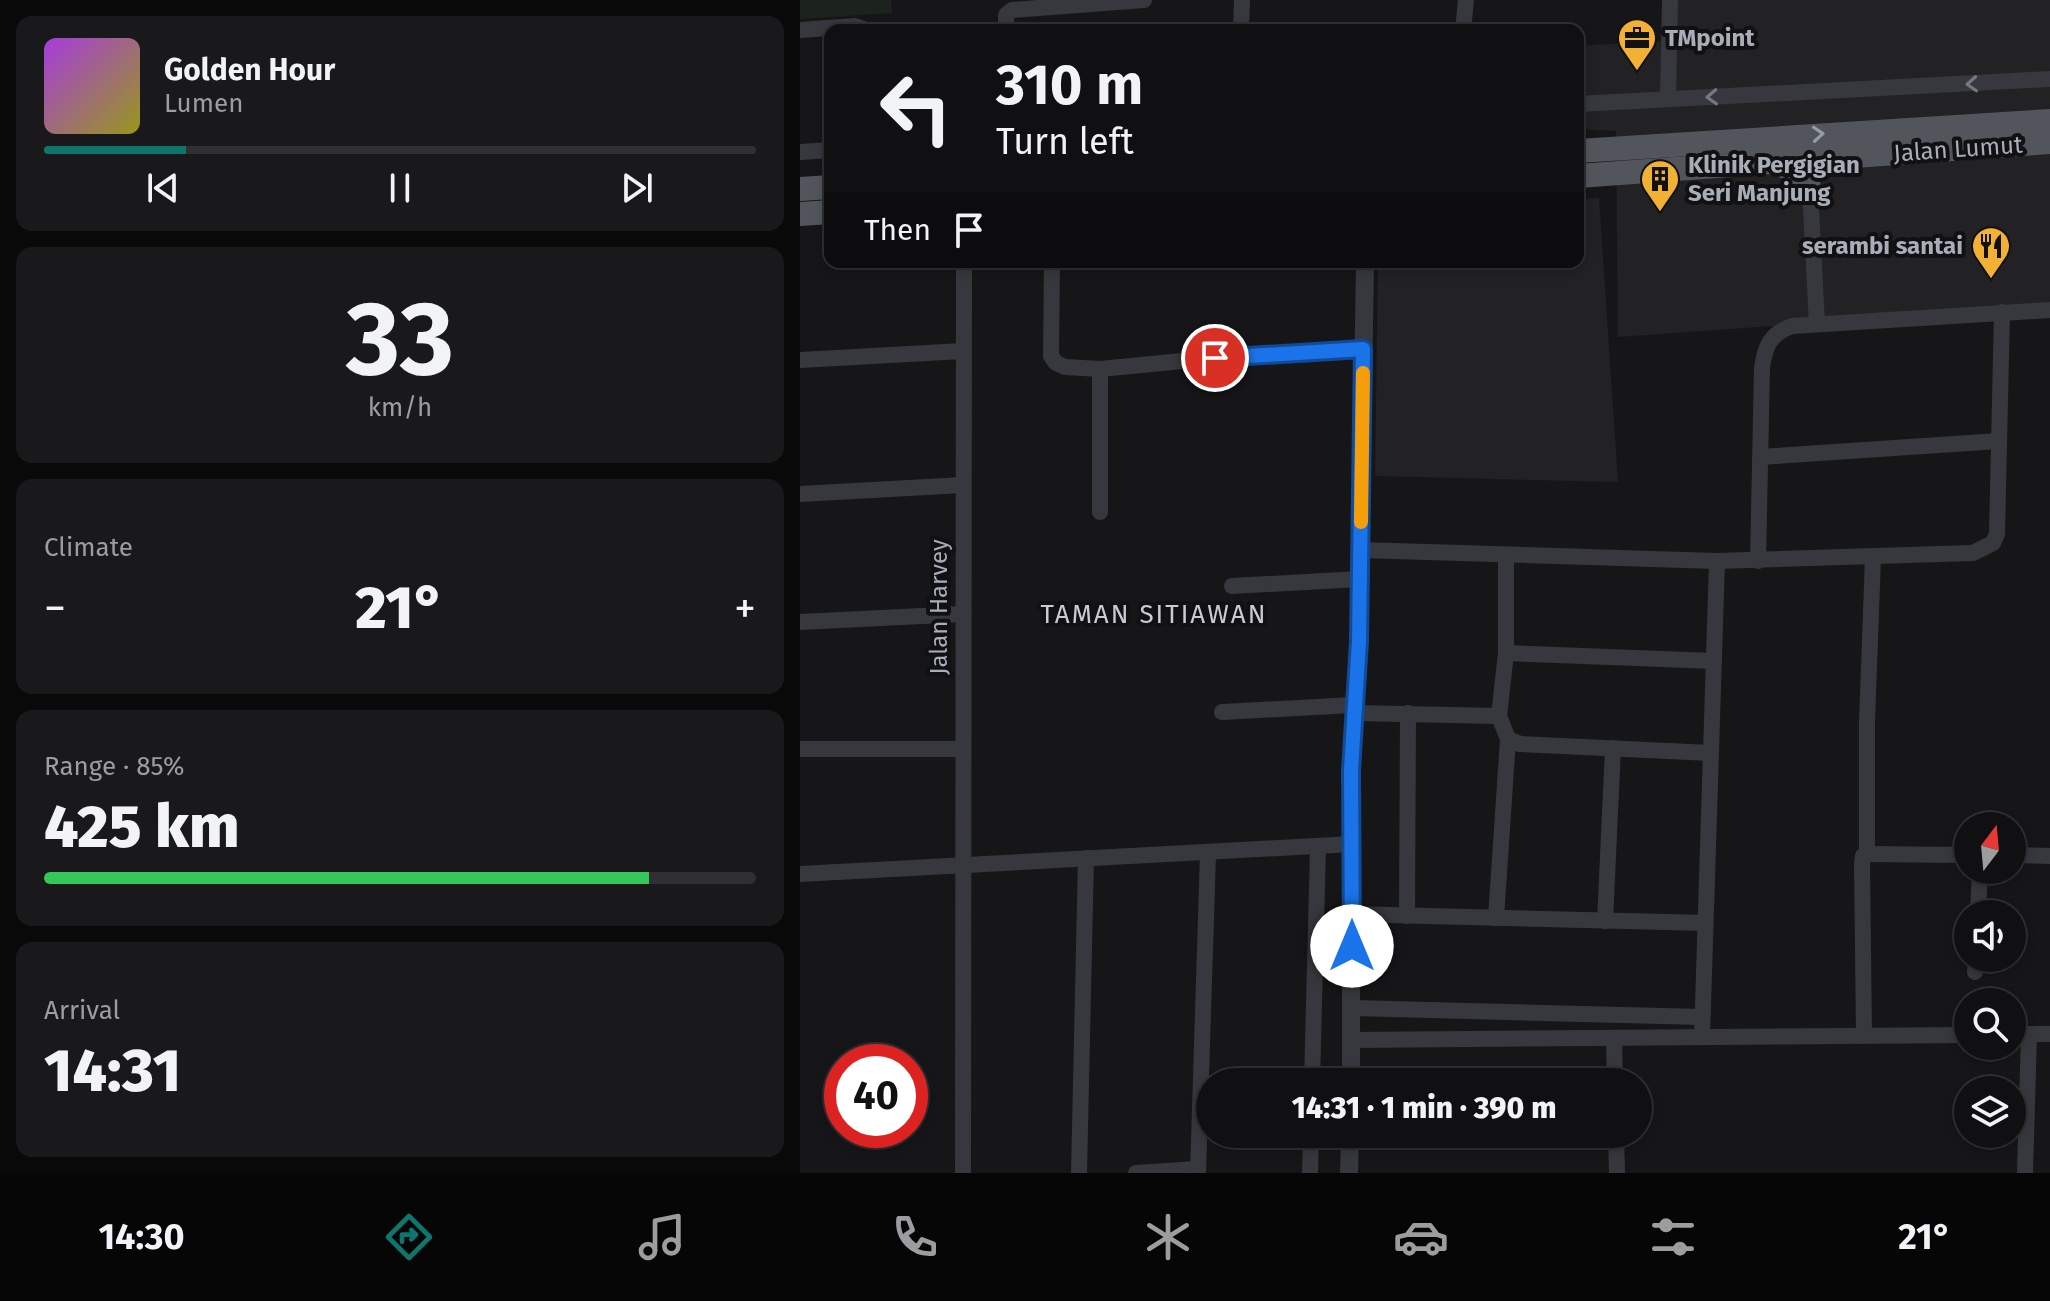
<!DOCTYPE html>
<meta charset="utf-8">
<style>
:root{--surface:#101012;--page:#19191b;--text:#f1f3f6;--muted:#9c9d9f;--line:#303032;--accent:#0f766e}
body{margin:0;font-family:"Fira Sans",sans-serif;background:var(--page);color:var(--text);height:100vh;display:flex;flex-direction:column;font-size:30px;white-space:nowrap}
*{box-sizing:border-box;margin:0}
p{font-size:26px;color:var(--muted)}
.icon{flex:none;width:44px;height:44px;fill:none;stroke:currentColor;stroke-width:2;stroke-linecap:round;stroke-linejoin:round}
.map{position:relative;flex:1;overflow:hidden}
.sheet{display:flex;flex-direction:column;gap:16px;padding:16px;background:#09090a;width:800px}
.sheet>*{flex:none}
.guide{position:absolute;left:24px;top:24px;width:760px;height:244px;border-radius:16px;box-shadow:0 4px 12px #0003,0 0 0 2px var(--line);background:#101012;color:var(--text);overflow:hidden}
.needle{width:52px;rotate:16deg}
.fabs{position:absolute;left:1154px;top:812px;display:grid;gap:16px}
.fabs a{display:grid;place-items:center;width:72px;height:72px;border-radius:50%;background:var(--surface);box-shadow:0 4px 12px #0003,0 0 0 2px var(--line);font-size:40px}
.speed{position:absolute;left:24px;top:1044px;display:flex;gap:16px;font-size:40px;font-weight:700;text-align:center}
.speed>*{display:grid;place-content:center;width:104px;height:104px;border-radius:50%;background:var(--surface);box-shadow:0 4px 12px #0003,0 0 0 2px var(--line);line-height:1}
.speed .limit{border:12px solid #d22;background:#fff;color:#111}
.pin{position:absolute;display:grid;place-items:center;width:68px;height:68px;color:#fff;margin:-34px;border:4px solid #fff;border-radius:50%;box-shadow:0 2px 8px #0007}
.me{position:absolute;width:88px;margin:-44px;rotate:0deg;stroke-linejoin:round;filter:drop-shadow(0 0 6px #0008)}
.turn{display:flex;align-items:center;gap:28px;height:168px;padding:0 40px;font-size:36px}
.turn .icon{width:104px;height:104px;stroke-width:2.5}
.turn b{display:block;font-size:56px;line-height:68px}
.then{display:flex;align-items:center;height:76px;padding:0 40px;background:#0003;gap:16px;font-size:30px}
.big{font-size:60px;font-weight:800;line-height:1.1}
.sheet .widget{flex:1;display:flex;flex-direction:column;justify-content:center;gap:12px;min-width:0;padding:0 28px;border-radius:16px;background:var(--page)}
.sheet .dial{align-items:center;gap:0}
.dial b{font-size:104px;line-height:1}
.song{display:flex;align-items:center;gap:24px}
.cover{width:96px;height:96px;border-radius:12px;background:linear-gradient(135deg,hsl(280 70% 55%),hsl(60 70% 35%))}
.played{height:8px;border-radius:4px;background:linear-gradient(90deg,var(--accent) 20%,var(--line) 20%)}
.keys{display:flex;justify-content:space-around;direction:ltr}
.heat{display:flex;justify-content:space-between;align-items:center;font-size:44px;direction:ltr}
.charge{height:12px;border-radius:6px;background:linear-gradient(90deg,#34c759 85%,var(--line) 0)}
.trip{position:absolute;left:396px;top:1068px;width:456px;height:80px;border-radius:40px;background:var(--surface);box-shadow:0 4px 12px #0003,0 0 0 2px var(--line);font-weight:800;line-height:80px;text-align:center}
.menu{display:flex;height:128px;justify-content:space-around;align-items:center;background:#060607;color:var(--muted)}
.menu .icon{width:56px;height:56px}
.menu .on{color:var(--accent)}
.menu b{font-size:36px;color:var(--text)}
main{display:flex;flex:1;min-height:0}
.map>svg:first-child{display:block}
</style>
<main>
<section class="sheet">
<div class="widget">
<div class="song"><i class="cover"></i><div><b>Golden Hour</b><p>Lumen</p></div></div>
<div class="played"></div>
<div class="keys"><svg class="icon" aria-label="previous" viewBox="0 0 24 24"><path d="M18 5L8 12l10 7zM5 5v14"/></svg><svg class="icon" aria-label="pause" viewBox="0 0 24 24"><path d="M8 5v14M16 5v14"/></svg><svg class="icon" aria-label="next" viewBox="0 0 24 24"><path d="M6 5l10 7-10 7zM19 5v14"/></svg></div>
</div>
<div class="widget dial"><b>33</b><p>km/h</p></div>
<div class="widget"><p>Climate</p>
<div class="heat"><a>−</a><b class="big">21°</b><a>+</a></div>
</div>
<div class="widget"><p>Range · 85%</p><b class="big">425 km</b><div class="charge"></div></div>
<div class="widget"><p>Arrival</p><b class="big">14:31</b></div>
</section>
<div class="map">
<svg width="1250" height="1173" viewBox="0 0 1250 1173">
<rect width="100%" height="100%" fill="#161618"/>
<g fill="#222225">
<path d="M872 0H1250V306L818 337 816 131 778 129V46L873 40Z"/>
<path d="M799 198 818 482 575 476 578 262H778V199Z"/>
</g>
<path fill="#1c231d" d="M0 0H91L92 13 0 19Z"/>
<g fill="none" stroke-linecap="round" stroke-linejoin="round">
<g stroke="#37383d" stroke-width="16">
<path d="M0 30 55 26 66 30"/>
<path d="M206 30V15L212 10 344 0"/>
<path d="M441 30 442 0"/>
<path d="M663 30 666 0"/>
<path d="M868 99 870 0"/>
<path d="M778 104 1250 79"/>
<path d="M0 152 30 150"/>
<path d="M1010 189 1017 324"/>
<path d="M252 262 251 356 256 363 265 367 300 369 444 355 563 349"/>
<path d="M0 360 163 351"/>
<path d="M960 457 1199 441"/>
<path d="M0 494 163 485"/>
<path d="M300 512V369"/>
<path d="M561 550 917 561 1173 553 1193 543 1197 534 1202 312"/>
<path d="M958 561 962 368C965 346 970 334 992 326L1250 310"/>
<path d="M432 586 560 579"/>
<path d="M0 622 163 614"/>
<path d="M706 653 914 661"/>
<path d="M422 712 553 705"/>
<path d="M553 713 699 716"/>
<path d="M708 739 720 744 911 753"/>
<path d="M0 749H162"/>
<path d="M1067 854 1168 855"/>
<path d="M1212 855 1250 856"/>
<path d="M0 874 552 844"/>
<path d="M552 914 905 923"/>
<path d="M1178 914 1180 870"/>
<path d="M607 916 608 713"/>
<path d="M696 918 708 739 699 716 706 653V555"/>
<path d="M805 921 813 748"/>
<path d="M1175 972 1176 958"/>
<path d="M552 1008 902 1017"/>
<path d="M1212 1034H1250"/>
<path d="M1064 1036 1062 864 1063 856 1067 854V721L1073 558"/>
<path d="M902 1037 917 561"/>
<path d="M814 1038 815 1082"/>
<path d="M551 1040 1168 1035"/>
<path d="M512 1082 518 847"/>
<path d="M816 1134 817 1173"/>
<path d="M163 1173 164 262"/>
<path d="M279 1173 286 858"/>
<path d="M336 1173 398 1169"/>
<path d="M398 1173 408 853"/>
<path d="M510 1173 511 1134"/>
<path d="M1225 1173 1229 1034"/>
</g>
<g stroke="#37383d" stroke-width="18">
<path d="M551 1082V770L559 641 565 262"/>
<path d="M549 1173 550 1134"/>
</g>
<g stroke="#53555c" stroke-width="24">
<path d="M778 151 1250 121"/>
<path d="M978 163 1000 174 1010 189"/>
<path d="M778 176 1250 142"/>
<path d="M0 189 30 187"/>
<path d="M0 214 30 212"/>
</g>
</g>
<defs><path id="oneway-chevron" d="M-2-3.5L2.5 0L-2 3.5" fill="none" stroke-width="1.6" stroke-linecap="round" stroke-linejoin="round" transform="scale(2)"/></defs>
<g stroke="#757881">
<use href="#oneway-chevron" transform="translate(1172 84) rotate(177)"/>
<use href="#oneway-chevron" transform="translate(912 97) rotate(177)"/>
</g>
<use stroke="#979ba6" href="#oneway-chevron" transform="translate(1018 134) rotate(-4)"/>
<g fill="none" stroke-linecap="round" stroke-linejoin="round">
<g stroke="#114b97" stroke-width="20">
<path id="route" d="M415 358 563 349 559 641 551 770 552 946"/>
</g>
<use href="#route" stroke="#1a73e8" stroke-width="14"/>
<path stroke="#f59e0b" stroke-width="14" d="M561 522 563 373"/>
</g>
<defs>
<g id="office-pin" transform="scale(2)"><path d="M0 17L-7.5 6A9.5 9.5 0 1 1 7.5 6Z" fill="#f2b134" stroke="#111113"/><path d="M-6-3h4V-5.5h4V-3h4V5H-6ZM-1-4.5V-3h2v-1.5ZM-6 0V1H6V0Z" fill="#111"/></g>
<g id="building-pin" transform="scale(2)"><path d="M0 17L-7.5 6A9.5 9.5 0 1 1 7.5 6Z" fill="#f2b134" stroke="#111113"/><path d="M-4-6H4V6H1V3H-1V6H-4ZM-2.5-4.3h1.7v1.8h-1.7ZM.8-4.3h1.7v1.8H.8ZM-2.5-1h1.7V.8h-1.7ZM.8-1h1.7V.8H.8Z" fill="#111"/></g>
<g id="restaurant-pin" transform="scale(2)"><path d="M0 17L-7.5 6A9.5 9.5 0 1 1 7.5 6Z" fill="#f2b134" stroke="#111113"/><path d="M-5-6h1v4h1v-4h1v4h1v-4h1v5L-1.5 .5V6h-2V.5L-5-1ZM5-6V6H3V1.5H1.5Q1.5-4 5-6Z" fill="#111"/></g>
</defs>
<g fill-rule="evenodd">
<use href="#office-pin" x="837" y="38"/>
<use href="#building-pin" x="860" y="179"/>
<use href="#restaurant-pin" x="1191" y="246"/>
</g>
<g text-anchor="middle" stroke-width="8" stroke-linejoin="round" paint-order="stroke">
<g font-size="24" font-weight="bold" fill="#a8adb8" stroke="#111113" text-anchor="start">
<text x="865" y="46">TMpoint</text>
<text x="888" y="173">Klinik Pergigian<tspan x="888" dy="28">Seri Manjung</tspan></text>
<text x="1163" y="254" text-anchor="end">serambi santai</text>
</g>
<g font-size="24" fill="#a8adb8" stroke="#111113">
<text transform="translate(1158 149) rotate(-4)" y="8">Jalan Lumut</text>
<text transform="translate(139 607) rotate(-90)" y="8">Jalan Harvey</text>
</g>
<g font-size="26" letter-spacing="2" fill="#c9ccd4" stroke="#111113">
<text x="354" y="623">TAMAN SITIAWAN</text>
</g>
</g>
</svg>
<div class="fabs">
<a><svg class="needle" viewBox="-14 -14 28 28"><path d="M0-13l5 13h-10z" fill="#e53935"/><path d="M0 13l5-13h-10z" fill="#9c9d9f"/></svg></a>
<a><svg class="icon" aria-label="sound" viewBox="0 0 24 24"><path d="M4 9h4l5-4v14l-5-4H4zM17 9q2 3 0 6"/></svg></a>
<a><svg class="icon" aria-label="search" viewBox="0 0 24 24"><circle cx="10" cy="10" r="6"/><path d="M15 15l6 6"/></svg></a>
<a><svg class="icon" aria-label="layers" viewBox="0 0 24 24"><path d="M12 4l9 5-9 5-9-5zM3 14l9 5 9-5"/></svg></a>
</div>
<div class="speed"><div class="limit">40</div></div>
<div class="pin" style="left:415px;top:358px;background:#d93025"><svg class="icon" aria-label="arrive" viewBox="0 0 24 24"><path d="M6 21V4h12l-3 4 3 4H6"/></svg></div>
<svg class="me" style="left:552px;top:946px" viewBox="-20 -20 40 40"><circle r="19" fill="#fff"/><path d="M0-13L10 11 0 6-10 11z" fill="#1a73e8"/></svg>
<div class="trip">14:31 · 1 min · 390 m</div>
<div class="guide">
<div class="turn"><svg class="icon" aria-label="left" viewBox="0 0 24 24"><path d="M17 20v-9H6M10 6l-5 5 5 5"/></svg><div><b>310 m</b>Turn left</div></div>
<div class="then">Then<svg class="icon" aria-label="arrive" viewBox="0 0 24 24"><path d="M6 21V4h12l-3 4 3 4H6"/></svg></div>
</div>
</div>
</main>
<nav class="menu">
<b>14:30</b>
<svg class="icon on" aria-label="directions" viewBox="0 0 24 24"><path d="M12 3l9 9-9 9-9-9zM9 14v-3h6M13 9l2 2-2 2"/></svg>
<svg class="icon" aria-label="music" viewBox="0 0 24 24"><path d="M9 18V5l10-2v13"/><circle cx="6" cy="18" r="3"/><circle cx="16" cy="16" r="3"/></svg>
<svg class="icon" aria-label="phone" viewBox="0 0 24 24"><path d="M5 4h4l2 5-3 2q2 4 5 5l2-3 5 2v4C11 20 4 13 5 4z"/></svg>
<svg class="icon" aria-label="climate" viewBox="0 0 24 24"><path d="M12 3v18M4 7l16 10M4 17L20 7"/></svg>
<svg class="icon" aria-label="car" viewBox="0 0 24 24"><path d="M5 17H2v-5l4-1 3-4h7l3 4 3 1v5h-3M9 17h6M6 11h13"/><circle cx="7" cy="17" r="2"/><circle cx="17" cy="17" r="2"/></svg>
<svg class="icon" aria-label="filters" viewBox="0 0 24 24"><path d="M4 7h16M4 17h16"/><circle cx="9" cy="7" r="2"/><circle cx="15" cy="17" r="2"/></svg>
<b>21°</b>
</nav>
